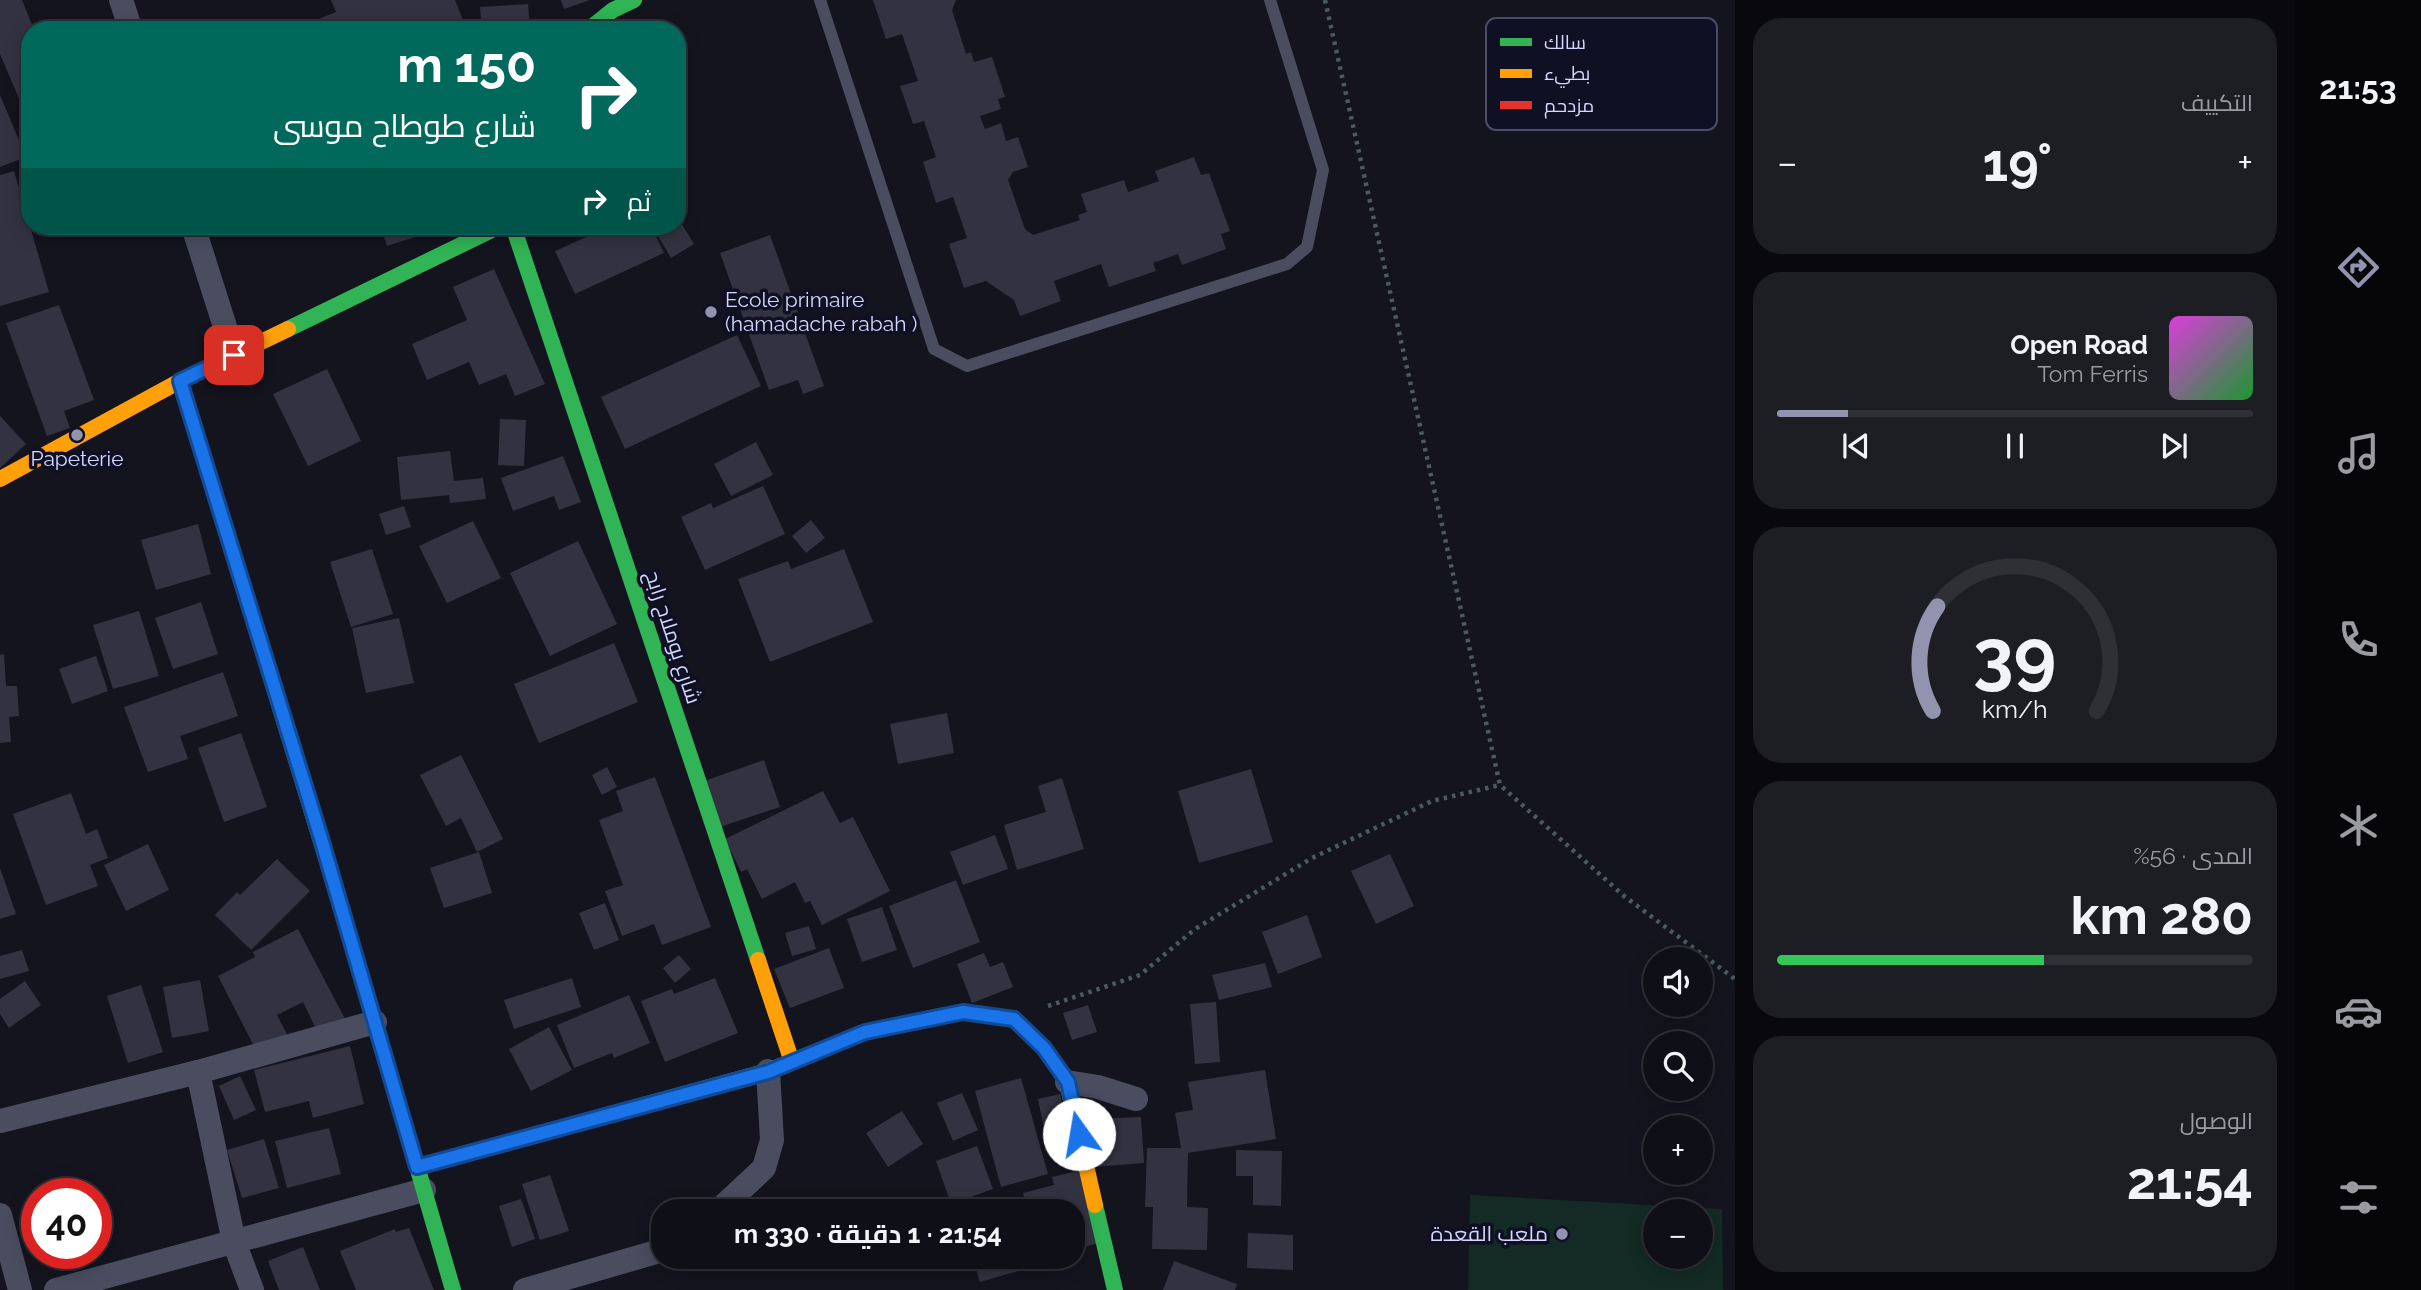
<!DOCTYPE html>
<html lang="ar">
<meta charset="utf-8">
<style>
:root{--surface:#0f0f17;--page:#1d1d24;--text:#f1f3f6;--muted:#9b9ca1;--line:#2f2f36;--accent:#9193af}
body{margin:0;font-family:Raleway,Cairo,sans-serif;background:var(--page);color:var(--text);direction:rtl;height:100vh;display:flex;flex-direction:column;font-size:26px;white-space:nowrap}
*{box-sizing:border-box;margin:0}
p{font-size:23px;color:var(--muted)}
.icon{flex:none;width:38px;height:38px;fill:none;stroke:currentColor;stroke-width:2;stroke-linecap:round;stroke-linejoin:round}
.map{position:relative;flex:1;overflow:hidden;direction:ltr}
.sheet{display:flex;flex-direction:column;gap:18px;padding:18px;background:#08080d;width:560px}
.sheet>*{flex:none}
.guide{position:absolute;left:21px;top:21px;width:665px;height:214px;border-radius:28px;box-shadow:0 4px 18px #0003,0 0 0 2px var(--line);direction:rtl;background:#00695c;color:#fff;overflow:hidden}
.buttons{position:absolute;left:1643px;top:947px;display:grid;gap:14px}
.buttons a{display:grid;place-items:center;width:70px;height:70px;border-radius:50%;background:var(--surface);box-shadow:0 4px 18px #0003,0 0 0 2px var(--line);font-size:35px}
.speed{position:absolute;left:21px;top:1178px;display:flex;gap:14px;font-size:35px;font-weight:700;text-align:center}
.speed>*{display:grid;place-content:center;width:91px;height:91px;border-radius:50%;background:var(--surface);box-shadow:0 4px 18px #0003,0 0 0 2px var(--line);line-height:1}
.speed .limit{border:10px solid #d22;background:#fff;color:#111}
.pin{position:absolute;display:grid;place-items:center;width:60px;height:60px;color:#fff;margin:-30px;border-radius:14px;box-shadow:0 4px 10px #0006}
.me{position:absolute;width:77px;margin:-38px;rotate:347deg;stroke-linejoin:round;filter:drop-shadow(0 0 5px #0008)}
.turn{display:flex;align-items:center;gap:24px;height:147px;padding:0 35px;font-size:32px}
.turn .icon{width:91px;height:91px;stroke-width:2.5}
.turn b{display:block;font-size:49px;line-height:60px}
.then{display:flex;align-items:center;height:66px;padding:0 35px;background:#0003;gap:14px;font-size:26px}
.big{font-size:52px;font-weight:700;line-height:1.1}
.sheet .widget{flex:1;display:flex;flex-direction:column;justify-content:center;gap:10px;min-width:0;padding:0 24px;border-radius:28px;background:var(--page)}
.sheet .dial{align-items:center;gap:0}
.dial svg{height:182px;overflow:visible;fill:none;stroke:var(--line);stroke-width:7;stroke-linecap:round;text-anchor:middle}
.dial text{fill:var(--text);stroke:none}
.song{display:flex;align-items:center;gap:21px}
.cover{width:84px;height:84px;border-radius:10px;background:linear-gradient(135deg,hsl(300 70% 55%),hsl(130 70% 35%))}
.played{height:7px;border-radius:4px;background:linear-gradient(90deg,var(--accent) 15%,var(--line) 15%)}
.keys{display:flex;justify-content:space-around;direction:ltr}
.heat{display:flex;justify-content:space-between;align-items:center;font-size:38px;direction:ltr}
.charge{height:10px;border-radius:5px;background:linear-gradient(90deg,#34c759 56%,var(--line) 0)}
.trip{position:absolute;left:651px;top:1199px;width:434px;height:70px;border-radius:28px;background:var(--surface);box-shadow:0 4px 18px #0003,0 0 0 2px var(--line);font-weight:700;line-height:70px;text-align:center;direction:rtl}
main{display:flex;flex:1;min-height:0}
.tab-bar{display:flex;flex-direction:column;width:126px;justify-content:space-around;align-items:center;background:#060609;color:var(--muted)}
.tab-bar .icon{width:49px;height:49px}
.tab-bar .selected{color:var(--accent)}
.tab-bar b{font-size:32px;color:var(--text)}
.map>svg:first-child{display:block}
</style>
<main>
<nav class="tab-bar">
<b>21:53</b>
<svg class="icon selected" aria-label="directions" viewBox="0 0 24 24"><path d="M12 3l9 9-9 9-9-9zM9 14v-3h6M13 9l2 2-2 2"/></svg>
<svg class="icon" aria-label="music" viewBox="0 0 24 24"><path d="M9 18V5l10-2v13"/><circle cx="6" cy="18" r="3"/><circle cx="16" cy="16" r="3"/></svg>
<svg class="icon" aria-label="phone" viewBox="0 0 24 24"><path d="M5 4h4l2 5-3 2q2 4 5 5l2-3 5 2v4C11 20 4 13 5 4z"/></svg>
<svg class="icon" aria-label="climate" viewBox="0 0 24 24"><path d="M12 3v18M4 7l16 10M4 17L20 7"/></svg>
<svg class="icon" aria-label="car" viewBox="0 0 24 24"><path d="M5 17H2v-5l4-1 3-4h7l3 4 3 1v5h-3M9 17h6M6 11h13"/><circle cx="7" cy="17" r="2"/><circle cx="17" cy="17" r="2"/></svg>
<svg class="icon" aria-label="filters" viewBox="0 0 24 24"><path d="M4 7h16M4 17h16"/><circle cx="9" cy="7" r="2"/><circle cx="15" cy="17" r="2"/></svg>
</nav>
<section class="sheet">
<div class="widget"><p>التكييف</p>
<div class="heat"><a>−</a><b class="big">19°</b><a>+</a></div>
</div>
<div class="widget">
<div class="song"><i class="cover"></i><div><b>Open Road</b><p>Tom Ferris</p></div></div>
<div class="played"></div>
<div class="keys"><svg class="icon" aria-label="previous" viewBox="0 0 24 24"><path d="M18 5L8 12l10 7zM5 5v14"/></svg><svg class="icon" aria-label="pause" viewBox="0 0 24 24"><path d="M8 5v14M16 5v14"/></svg><svg class="icon" aria-label="next" viewBox="0 0 24 24"><path d="M6 5l10 7-10 7zM19 5v14"/></svg></div>
</div>
<div class="widget dial"><svg viewBox="0 0 100 80">
<path d="M14 69A42 42 0 1 1 86 69"/>
<path d="M14 69A42 42 0 0 1 16 23" stroke="#9193af"/>
<text x="50" y="56" font-size="32" font-weight="700">39</text>
<text x="50" y="72" font-size="11">km/h</text>
</svg></div>
<div class="widget"><p>المدى · 56%</p><b class="big">280 km</b><div class="charge"></div></div>
<div class="widget"><p>الوصول</p><b class="big">21:54</b></div>
</section>
<div class="map">
<svg width="1735" height="1290" viewBox="0 0 1735 1290">
<rect width="100%" height="100%" fill="#14141f"/>
<path fill="#132a25" fill-rule="evenodd" d="M1470 1195 1722 1209 1723 1290H1468ZM1656 1211H1701V1256H1656Z"/>
<g fill="#323241">
<path d="M0 0H22L34 30H30V113L26 115 0 54Z"/>
<path d="M331 0H455L467 30H314L311 22 336 12Z"/>
<path d="M561 0H590L564 9Z"/>
<path d="M873 0H956L952 10 966 54 971 52 974 62 992 57 1005 97 998 99 1001 109 980 116 985 129 1001 123 1006 141 1018 137 1028 167 1013 172 1008 180 1025 229 1033 235 1080 220 1078 215 1087 212 1081 194 1124 180 1128 192 1159 181 1155 171 1194 157 1201 175 1209 173 1230 231 1221 234 1226 249 1182 265 1178 254 1153 263 1156 271 1109 287 1101 264 1054 281 1061 301 1020 316 1014 300 986 281 964 288 949 244 967 238 953 197 936 203 923 162 936 157 924 121 913 124 900 86 918 81 902 34 886 39Z"/>
<path d="M528 4 530 30H482L480 7Z"/>
<path d="M559 19 562 30H544L542 24Z"/>
<path d="M0 95 26 157 0 167Z"/>
<path d="M14 171 49 292 0 306V175Z"/>
<path d="M677 216 694 244 671 258 652 226H677Z"/>
<path d="M380 226H421L424 234 387 246Z"/>
<path d="M611 226H651L664 253 575 294 555 251Z"/>
<path d="M770 235 824 386 803 394 798 380 769 390 720 253Z"/>
<path d="M494 269 545 384 515 396 506 374 479 385 469 362 427 380 412 344 467 320 453 287Z"/>
<path d="M59 305 94 400 64 411 70 428 47 436 6 323Z"/>
<path d="M737 335 761 386 625 449 601 397Z"/>
<path d="M327 369 361 441 308 466 273 394Z"/>
<path d="M0 416 26 444 0 468Z"/>
<path d="M500 419 526 420 524 466 498 465Z"/>
<path d="M756 442 773 475 731 496 714 464Z"/>
<path d="M450 451 454 481 483 478 486 499 450 503 449 495 401 500 397 457Z"/>
<path d="M563 456 581 502 559 510 554 496 513 511 501 478Z"/>
<path d="M763 486 785 534 705 570 681 517 711 503 713 508Z"/>
<path d="M404 506 411 527 386 535 379 514Z"/>
<path d="M811 520 825 538 806 553 792 536Z"/>
<path d="M473 521 501 578 447 603 419 546Z"/>
<path d="M198 524 211 574 156 590 141 540Z"/>
<path d="M578 541 617 624 550 656 510 573Z"/>
<path d="M372 549 393 614 351 627 330 562Z"/>
<path d="M844 549 873 622 770 662 738 579 788 561 791 569Z"/>
<path d="M201 602 218 654 173 669 155 618Z"/>
<path d="M139 611 159 676 113 689 93 625Z"/>
<path d="M399 618 414 683 366 693 352 628Z"/>
<path d="M614 643 638 702 539 743 514 684Z"/>
<path d="M4 654 6 686H17L19 716 9 717 11 742 0 743V655Z"/>
<path d="M96 656 108 691 72 704 59 669Z"/>
<path d="M223 672 238 716 180 736 188 759 148 772 124 707Z"/>
<path d="M947 713 954 753 898 764 890 724Z"/>
<path d="M241 733 267 807 224 822 198 748Z"/>
<path d="M461 755 503 839 477 852 461 818 446 826 420 775Z"/>
<path d="M764 760 780 807 720 827 704 781Z"/>
<path d="M607 767 617 787 602 795 592 775Z"/>
<path d="M1251 769 1273 842 1199 863 1178 791Z"/>
<path d="M655 777 711 927 662 945 654 924 622 936 605 891 623 885 599 820 623 811 616 791Z"/>
<path d="M1062 778 1084 849 1017 870 1004 825 1046 812 1038 786Z"/>
<path d="M823 791 840 823 853 817 890 891 822 925 810 901 805 903 795 882 762 899 747 869 741 872 725 839Z"/>
<path d="M71 793 86 834 97 829 108 858 90 865 98 886 46 905 13 814Z"/>
<path d="M995 835 1008 869 963 885 950 852Z"/>
<path d="M148 844 169 890 126 911 104 865Z"/>
<path d="M479 852 492 893 444 908 430 868Z"/>
<path d="M1390 854 1414 906 1376 924 1351 871Z"/>
<path d="M277 859 310 891 251 950 215 915 237 892 240 895Z"/>
<path d="M0 868 16 914 0 919Z"/>
<path d="M956 880 980 942 913 968 889 906Z"/>
<path d="M605 903 619 940 594 950 579 913Z"/>
<path d="M882 907 897 950 862 962 847 919Z"/>
<path d="M1307 915 1322 957 1278 974 1262 932Z"/>
<path d="M809 926 816 949 792 956 785 933Z"/>
<path d="M298 929 345 1019 318 1033 303 1002 277 1015 290 1040 259 1056 218 976 255 957 253 952Z"/>
<path d="M829 948 844 988 790 1008 774 969Z"/>
<path d="M22 950 29 971 0 979V956Z"/>
<path d="M984 953 990 967 1003 962 1013 987 972 1003 957 964Z"/>
<path d="M679 955 691 969 675 983 663 968Z"/>
<path d="M1265 963 1272 987 1219 1000 1212 975Z"/>
<path d="M572 978 581 1007 514 1029 504 1000Z"/>
<path d="M715 978 738 1033 665 1062 641 1001 672 989 674 994Z"/>
<path d="M200 980 209 1031 172 1038 163 987Z"/>
<path d="M25 981 41 1005 9 1028 0 1014V999Z"/>
<path d="M141 985 163 1052 128 1063 107 996Z"/>
<path d="M629 995 650 1043 614 1058 612 1053 574 1068 557 1025Z"/>
<path d="M1216 1002 1220 1062 1195 1064 1190 1004Z"/>
<path d="M1088 1005 1097 1032 1072 1040 1063 1013Z"/>
<path d="M549 1027 572 1070 531 1091 509 1049Z"/>
<path d="M350 1046 364 1104 313 1118 309 1101 265 1112 254 1070Z"/>
<path d="M1265 1070 1276 1139 1188 1153 1187 1207 1208 1208 1207 1250 1152 1249 1153 1207H1145L1147 1148H1181L1175 1113 1193 1110 1188 1082Z"/>
<path d="M240 1076 256 1110 234 1120 219 1086Z"/>
<path d="M1021 1078 1048 1174 1001 1187 975 1091Z"/>
<path d="M962 1093 978 1130 953 1141 937 1103Z"/>
<path d="M1060 1094 1069 1135 1046 1139 1038 1099Z"/>
<path d="M902 1111 923 1144 888 1167 866 1133Z"/>
<path d="M1141 1117 1144 1163 1093 1167 1090 1119Z"/>
<path d="M329 1128 341 1174 287 1188 275 1141Z"/>
<path d="M264 1139 279 1188 242 1198 227 1150Z"/>
<path d="M977 1146 993 1189 951 1204 936 1161Z"/>
<path d="M1236 1150 1282 1151 1281 1206 1253 1205V1176H1236Z"/>
<path d="M1081 1170 1099 1243 1073 1250V1211H1027L1023 1193 1054 1185 1052 1177Z"/>
<path d="M550 1175 569 1231 540 1240 522 1184Z"/>
<path d="M521 1199 535 1239 512 1247 499 1206Z"/>
<path d="M1012 1202 1015 1211H984V1210Z"/>
<path d="M409 1228 434 1290H356L340 1251 395 1229 396 1232Z"/>
<path d="M1248 1233 1293 1235V1270L1247 1268Z"/>
<path d="M303 1247 320 1290H279L268 1261Z"/>
<path d="M972 1256H1029L1032 1267 980 1282Z"/>
<path d="M1174 1261 1237 1284 1235 1290H1163Z"/>
</g>
<g fill="none" stroke-linecap="round" stroke-linejoin="round">
<g stroke="#495a61" stroke-width="4.5" stroke-dasharray="3.5 5" stroke-linecap="butt">
<path d="M1325 0 1500 785 1624 896 1735 979"/>
<path d="M1048 1006 1140 975 1195 929 1312 858 1432 801 1500 785"/>
</g>
<path stroke="#494d5f" stroke-width="12" d="M820 0 934 349 967 366 1287 264 1307 247 1323 170 1270 0"/>
<g stroke="#494d5f" stroke-width="24">
<path d="M121 0 131 30"/>
<path d="M193 226 234 355"/>
<path d="M198 1072 234 1242 252 1290"/>
<path d="M1067 1082 1098 1087 1136 1099"/>
<path d="M0 1121 198 1072 375 1022"/>
<path d="M718 1211 764 1168 772 1140 768 1071"/>
<path d="M0 1215 20 1290"/>
<path d="M56 1290 424 1190"/>
<path d="M525 1290 663 1250"/>
</g>
<g stroke="#30b455" stroke-width="16">
<path d="M588 30 613 10 634 0"/>
<path d="M513 226 758 960"/>
<path d="M288 329 500 226"/>
<path d="M180 381 342 910"/>
<path d="M414 1156 453 1290"/>
<path d="M417 1167 768 1071 865 1032 963 1012 1005 1018"/>
<path d="M1095 1205 1115 1290"/>
</g>
<g stroke="#ff9f0a" stroke-width="16">
<path d="M0 479 180 381 288 329"/>
<path d="M758 960 792 1062"/>
<path d="M1005 1018 1014 1019 1044 1048 1067 1082 1095 1205"/>
</g>
<path stroke="#e5322d" stroke-width="16" d="M342 910 414 1156"/>
</g>
<g fill="none" stroke-linecap="round" stroke-linejoin="round">
<g stroke="#114b97" stroke-width="18">
<path id="route" d="M234 355 180 381 320 835 417 1167 768 1072 865 1032 963 1012 1014 1019 1044 1048 1068 1082 1079 1134"/>
</g>
<use href="#route" stroke="#1a73e8" stroke-width="12"/>
</g>
<g fill="#9193af" stroke="#0f1024" stroke-width="2.5">
<circle cx="711" cy="312" r="7"/>
<circle cx="77" cy="435" r="7"/>
<circle cx="1562" cy="1234" r="7"/>
</g>
<g text-anchor="middle" stroke-width="7" stroke-linejoin="round" paint-order="stroke">
<g font-size="21" fill="#d4d8fd" stroke="#0f1024" text-anchor="start">
<text x="725" y="307">Ecole primaire<tspan x="725" dy="24">(hamadache rabah )</tspan></text>
<text x="77" y="466" text-anchor="middle">Papeterie</text>
<text x="1548" y="1241" text-anchor="end">ملعب القعدة</text>
</g>
<g font-size="21" fill="#d4d8fd" stroke="#0f1024">
<text transform="translate(673 637) rotate(72)" y="7">شارع بوملاح رابح</text>
</g>
</g>
<rect x="1486" y="18" width="231" height="112" rx="10" fill="#0f1024" stroke="#4a4c65" stroke-width="2"/>
<rect x="1500" y="38" width="32" height="8" fill="#30b455"/>
<rect x="1500" y="69" width="32" height="9" fill="#ff9f0a"/>
<rect x="1500" y="101" width="32" height="8" fill="#e5322d"/>
<g font-size="19" fill="#d4d8fd">
<text x="1544" y="49">سالك</text>
<text x="1544" y="80">بطيء</text>
<text x="1544" y="112">مزدحم</text>
</g>
</svg>
<div class="buttons">
<a><svg class="icon" aria-label="sound" viewBox="0 0 24 24"><path d="M4 9h4l5-4v14l-5-4H4zM17 9q2 3 0 6"/></svg></a>
<a><svg class="icon" aria-label="search" viewBox="0 0 24 24"><circle cx="10" cy="10" r="6"/><path d="M15 15l6 6"/></svg></a>
<a>+</a>
<a>−</a>
</div>
<div class="speed"><div class="limit">40</div></div>
<div class="pin" style="left:234px;top:355px;background:#d93025"><svg class="icon" aria-label="arrive" viewBox="0 0 24 24"><path d="M6 21V4h12l-3 4 3 4H6"/></svg></div>
<svg class="me" style="left:1079px;top:1134px" viewBox="-20 -20 40 40"><circle r="19" fill="#fff"/><path d="M0-13L10 11 0 6-10 11z" fill="#1a73e8"/></svg>
<div class="trip">21:54 · 1 دقيقة · 330 m</div>
<div class="guide">
<div class="turn"><svg class="icon" aria-label="right" viewBox="0 0 24 24"><path d="M7 20v-9h11M14 6l5 5-5 5"/></svg><div><b>150 m</b>شارع طوطاح موسى</div></div>
<div class="then">ثم<svg class="icon" aria-label="right" viewBox="0 0 24 24"><path d="M7 20v-9h11M14 6l5 5-5 5"/></svg></div>
</div>
</div>
</main>
